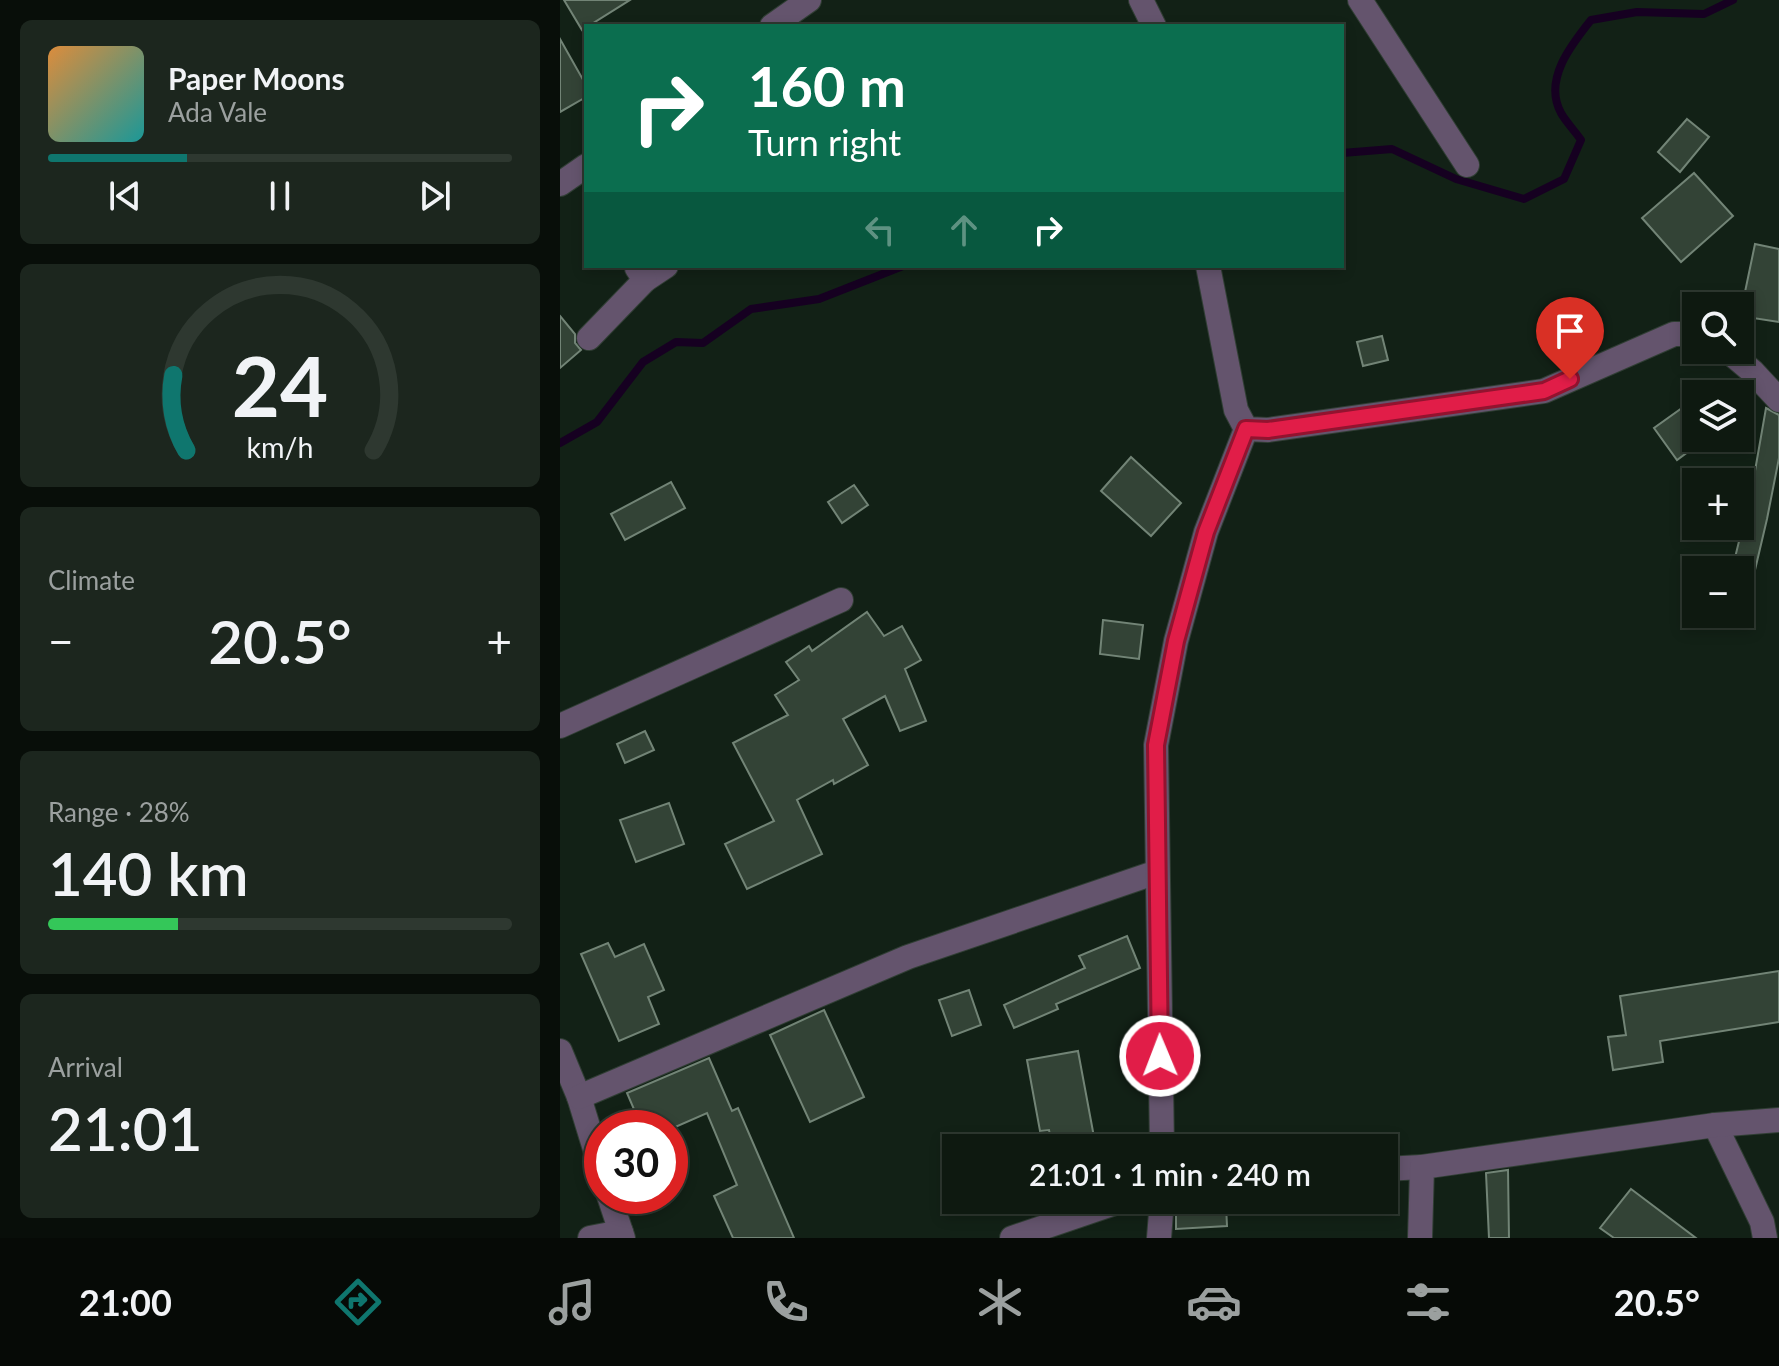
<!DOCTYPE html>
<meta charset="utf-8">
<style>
:root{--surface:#0e1910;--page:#1c261e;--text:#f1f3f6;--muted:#9ba09f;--line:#2e3830;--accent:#0f766e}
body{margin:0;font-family:Lato,sans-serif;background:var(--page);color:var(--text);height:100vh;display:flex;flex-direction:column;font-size:30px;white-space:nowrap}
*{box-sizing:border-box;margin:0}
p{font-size:26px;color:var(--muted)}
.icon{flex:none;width:44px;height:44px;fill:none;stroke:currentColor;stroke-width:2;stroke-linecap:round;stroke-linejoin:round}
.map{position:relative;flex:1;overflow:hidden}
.panel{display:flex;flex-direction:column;gap:20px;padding:20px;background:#080e09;width:560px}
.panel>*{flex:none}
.hud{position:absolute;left:24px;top:24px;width:760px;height:244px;border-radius:0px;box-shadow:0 4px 12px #0003,0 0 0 2px var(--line);background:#0b6e4f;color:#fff;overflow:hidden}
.controls{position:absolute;left:1122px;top:292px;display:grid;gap:16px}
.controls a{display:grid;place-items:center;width:72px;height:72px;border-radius:0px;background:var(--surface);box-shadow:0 4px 12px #0003,0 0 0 2px var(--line);font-size:40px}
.speed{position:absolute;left:24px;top:1110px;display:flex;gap:16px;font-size:40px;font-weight:700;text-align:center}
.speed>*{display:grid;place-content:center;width:104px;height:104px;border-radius:50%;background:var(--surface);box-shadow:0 4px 12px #0003,0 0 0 2px var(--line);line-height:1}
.speed .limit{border:12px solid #d22;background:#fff;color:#111}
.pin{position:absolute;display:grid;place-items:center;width:68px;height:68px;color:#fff;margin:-82px -34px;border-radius:50% 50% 50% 0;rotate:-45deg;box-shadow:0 0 8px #0007}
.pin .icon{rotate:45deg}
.me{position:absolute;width:88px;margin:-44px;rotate:359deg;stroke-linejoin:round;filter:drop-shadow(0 0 6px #0008)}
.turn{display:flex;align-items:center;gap:28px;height:168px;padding:0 32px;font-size:36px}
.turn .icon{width:104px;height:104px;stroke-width:2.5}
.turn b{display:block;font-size:56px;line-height:68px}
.lanes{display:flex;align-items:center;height:76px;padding:0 32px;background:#0003;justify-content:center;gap:40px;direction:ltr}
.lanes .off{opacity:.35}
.big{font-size:60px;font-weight:600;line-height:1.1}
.panel .tile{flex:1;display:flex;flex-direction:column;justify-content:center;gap:12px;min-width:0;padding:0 28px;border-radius:12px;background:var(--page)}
.panel .dial{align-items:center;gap:0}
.dial svg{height:208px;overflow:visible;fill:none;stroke:var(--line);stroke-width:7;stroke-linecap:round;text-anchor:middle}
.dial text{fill:var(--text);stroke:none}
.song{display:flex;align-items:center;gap:24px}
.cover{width:96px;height:96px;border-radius:12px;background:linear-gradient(135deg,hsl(30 70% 55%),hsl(180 70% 35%))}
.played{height:8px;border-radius:4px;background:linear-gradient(90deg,var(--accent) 30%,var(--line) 30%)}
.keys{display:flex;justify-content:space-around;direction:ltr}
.heat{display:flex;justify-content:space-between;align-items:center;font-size:44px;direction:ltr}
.charge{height:12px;border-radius:6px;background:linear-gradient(90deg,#34c759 28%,var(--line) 0)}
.trip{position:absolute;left:382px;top:1134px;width:456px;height:80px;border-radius:0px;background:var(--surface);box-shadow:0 4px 12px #0003,0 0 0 2px var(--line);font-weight:600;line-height:80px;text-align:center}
.dock{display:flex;height:128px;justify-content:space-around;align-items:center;background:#060a06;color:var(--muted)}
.dock .icon{width:56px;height:56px}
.dock .active{color:var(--accent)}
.dock b{font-size:36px;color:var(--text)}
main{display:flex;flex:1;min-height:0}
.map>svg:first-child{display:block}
</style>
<main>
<section class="panel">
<div class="tile">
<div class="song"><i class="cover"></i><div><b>Paper Moons</b><p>Ada Vale</p></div></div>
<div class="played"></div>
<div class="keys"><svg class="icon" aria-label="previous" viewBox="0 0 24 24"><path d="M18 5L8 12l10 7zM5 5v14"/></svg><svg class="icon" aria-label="pause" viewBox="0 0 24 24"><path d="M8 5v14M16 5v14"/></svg><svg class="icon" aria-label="next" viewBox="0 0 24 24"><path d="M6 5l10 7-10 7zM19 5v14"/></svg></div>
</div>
<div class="tile dial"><svg viewBox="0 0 100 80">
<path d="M14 69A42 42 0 1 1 86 69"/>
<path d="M14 69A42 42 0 0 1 9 40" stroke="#0f766e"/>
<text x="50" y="56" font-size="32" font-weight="700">24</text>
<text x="50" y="72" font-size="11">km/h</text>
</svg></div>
<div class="tile"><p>Climate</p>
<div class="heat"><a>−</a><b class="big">20.5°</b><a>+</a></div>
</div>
<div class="tile"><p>Range · 28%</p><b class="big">140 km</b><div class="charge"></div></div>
<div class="tile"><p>Arrival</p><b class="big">21:01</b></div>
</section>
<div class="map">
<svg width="1219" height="1238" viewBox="0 0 1219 1238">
<rect width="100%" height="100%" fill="#122116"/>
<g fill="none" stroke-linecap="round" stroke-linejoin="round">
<g stroke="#160021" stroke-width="8">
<path d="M782 153 832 149 896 179 964 199 1004 179 1021 140C1015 131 1006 122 1001 113 983 80 1011 45 1031 20L1077 12 1144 14 1173 0"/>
<path d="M0 443 37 422 83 362 116 342 143 343 191 309 259 299 343 266"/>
</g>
</g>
<g fill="#334336" stroke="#728476" stroke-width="2">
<path d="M4 0H70L22 30Z"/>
<path d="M0 39 26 85V97L0 112Z"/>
<path d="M1127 119 1149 137 1120 172 1098 152Z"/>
<path d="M1134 173 1173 216 1121 262 1082 218Z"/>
<path d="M1195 244 1219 249V322L1180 316Z"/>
<path d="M0 316 15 334V343L21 350 0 368Z"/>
<path d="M822 336 828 360 803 366 797 342Z"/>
<path d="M1136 398V446L1117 460 1094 428Z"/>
<path d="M1206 408 1219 415V458L1207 519 1195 570H1172L1192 488Z"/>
<path d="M571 457 621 503 591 536 541 491Z"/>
<path d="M111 482 125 508 65 540 51 514Z"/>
<path d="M294 485 308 505 282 523 268 502Z"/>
<path d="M307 612 324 636 342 626 361 660 345 669 366 721 340 731 325 696 283 719 308 765 274 784 273 780 237 800 262 854 187 889 165 844 214 821 173 743 228 715 215 695 239 680 226 662 249 646 252 651Z"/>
<path d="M543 620 583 625 579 659 540 654Z"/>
<path d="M85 731 94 750 65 763 57 744Z"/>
<path d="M109 803 124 844 76 862 60 820Z"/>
<path d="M567 936 580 968 496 1004 498 1009 454 1028 444 1005 525 968 519 956Z"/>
<path d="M48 943 55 957 84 944 104 990 88 997 99 1024 59 1041 21 954Z"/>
<path d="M1219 971V1022L1100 1041 1103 1062 1053 1070 1048 1037 1066 1035 1060 996Z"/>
<path d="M409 990 421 1025 392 1036 379 1000Z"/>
<path d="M264 1010 304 1097 250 1122 210 1035Z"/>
<path d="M518 1051 534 1137 492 1144 489 1130 480 1131 467 1060Z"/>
<path d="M149 1058 172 1111 178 1108 234 1238H173L154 1196 177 1185 147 1113 113 1128H82L67 1093Z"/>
<path d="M948 1170 949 1238H929L926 1173Z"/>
<path d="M1071 1189 1136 1238H1054L1040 1228Z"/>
<path d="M666 1205 667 1226 616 1229V1208Z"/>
</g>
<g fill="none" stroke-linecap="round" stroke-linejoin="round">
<g stroke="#303e34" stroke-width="26">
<g id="minor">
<path d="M581 0 594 26"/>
<path d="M800 0 907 165"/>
<path d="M212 26 249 0"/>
<path d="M0 184 26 166"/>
<path d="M648 266 676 410 686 429 708 430 984 391 1114 334H1136"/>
<path d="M77 268 85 280 106 266"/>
<path d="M29 338 85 280"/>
<path d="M1167 350 1193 372 1219 400"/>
<path d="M0 726 281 600"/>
<path d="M0 1051 19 1097 42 1172"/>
<path d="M19 1097 348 957 597 872"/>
<path d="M1155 1125 1202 1222 1205 1238"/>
<path d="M602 1148 596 745 616 641 646 532 686 429"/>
<path d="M824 1169 862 1167"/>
<path d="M49 1196 63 1238"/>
<path d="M30 1238 61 1232"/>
<path d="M452 1238 564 1200"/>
<path d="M599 1238 602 1200"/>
<path d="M860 1238 862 1167 1155 1125 1219 1120"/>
</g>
</g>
<use href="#minor" stroke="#64546d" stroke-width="24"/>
</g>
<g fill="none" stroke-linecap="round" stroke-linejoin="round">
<g stroke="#92132f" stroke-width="20">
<path id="route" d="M600 1056 596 745 616 641 646 532 686 429 708 430 984 391 1010 379"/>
</g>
<use href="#route" stroke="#e11d48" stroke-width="14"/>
</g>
</svg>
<div class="controls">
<a><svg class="icon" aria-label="search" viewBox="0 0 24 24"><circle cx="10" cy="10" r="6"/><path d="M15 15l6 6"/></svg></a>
<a><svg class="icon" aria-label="layers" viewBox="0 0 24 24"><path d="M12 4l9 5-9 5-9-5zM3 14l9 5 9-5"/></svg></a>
<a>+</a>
<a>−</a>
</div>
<div class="speed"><div class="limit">30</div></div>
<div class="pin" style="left:1010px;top:379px;background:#d93025"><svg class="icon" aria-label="arrive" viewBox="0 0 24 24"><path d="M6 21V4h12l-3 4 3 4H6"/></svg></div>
<svg class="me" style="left:600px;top:1056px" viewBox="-20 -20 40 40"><circle r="17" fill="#e11d48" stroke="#fff" stroke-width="3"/><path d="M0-11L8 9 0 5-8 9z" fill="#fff"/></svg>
<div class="trip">21:01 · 1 min · 240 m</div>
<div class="hud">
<div class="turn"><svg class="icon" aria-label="right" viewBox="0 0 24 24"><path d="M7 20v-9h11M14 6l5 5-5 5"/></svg><div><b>160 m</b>Turn right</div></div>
<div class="lanes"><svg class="icon off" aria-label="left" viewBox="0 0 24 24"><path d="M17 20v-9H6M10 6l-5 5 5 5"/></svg><svg class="icon off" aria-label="ahead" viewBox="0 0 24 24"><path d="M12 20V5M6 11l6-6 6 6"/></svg><svg class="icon" aria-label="right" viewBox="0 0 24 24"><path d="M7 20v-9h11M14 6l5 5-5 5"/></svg></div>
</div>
</div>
</main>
<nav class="dock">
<b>21:00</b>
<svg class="icon active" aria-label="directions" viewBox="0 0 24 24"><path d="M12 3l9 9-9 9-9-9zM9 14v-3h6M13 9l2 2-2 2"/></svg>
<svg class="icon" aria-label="music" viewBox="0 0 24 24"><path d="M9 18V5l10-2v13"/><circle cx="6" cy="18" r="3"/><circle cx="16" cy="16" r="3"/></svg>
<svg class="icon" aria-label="phone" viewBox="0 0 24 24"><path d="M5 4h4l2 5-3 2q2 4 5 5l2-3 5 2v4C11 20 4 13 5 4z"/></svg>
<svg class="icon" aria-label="climate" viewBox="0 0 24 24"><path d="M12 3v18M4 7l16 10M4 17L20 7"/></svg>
<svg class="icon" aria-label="car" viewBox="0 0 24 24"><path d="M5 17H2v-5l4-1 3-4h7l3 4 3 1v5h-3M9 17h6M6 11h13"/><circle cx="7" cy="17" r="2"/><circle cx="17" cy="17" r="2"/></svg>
<svg class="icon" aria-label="filters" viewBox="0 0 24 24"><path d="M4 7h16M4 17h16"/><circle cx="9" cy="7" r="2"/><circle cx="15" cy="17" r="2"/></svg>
<b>20.5°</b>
</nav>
